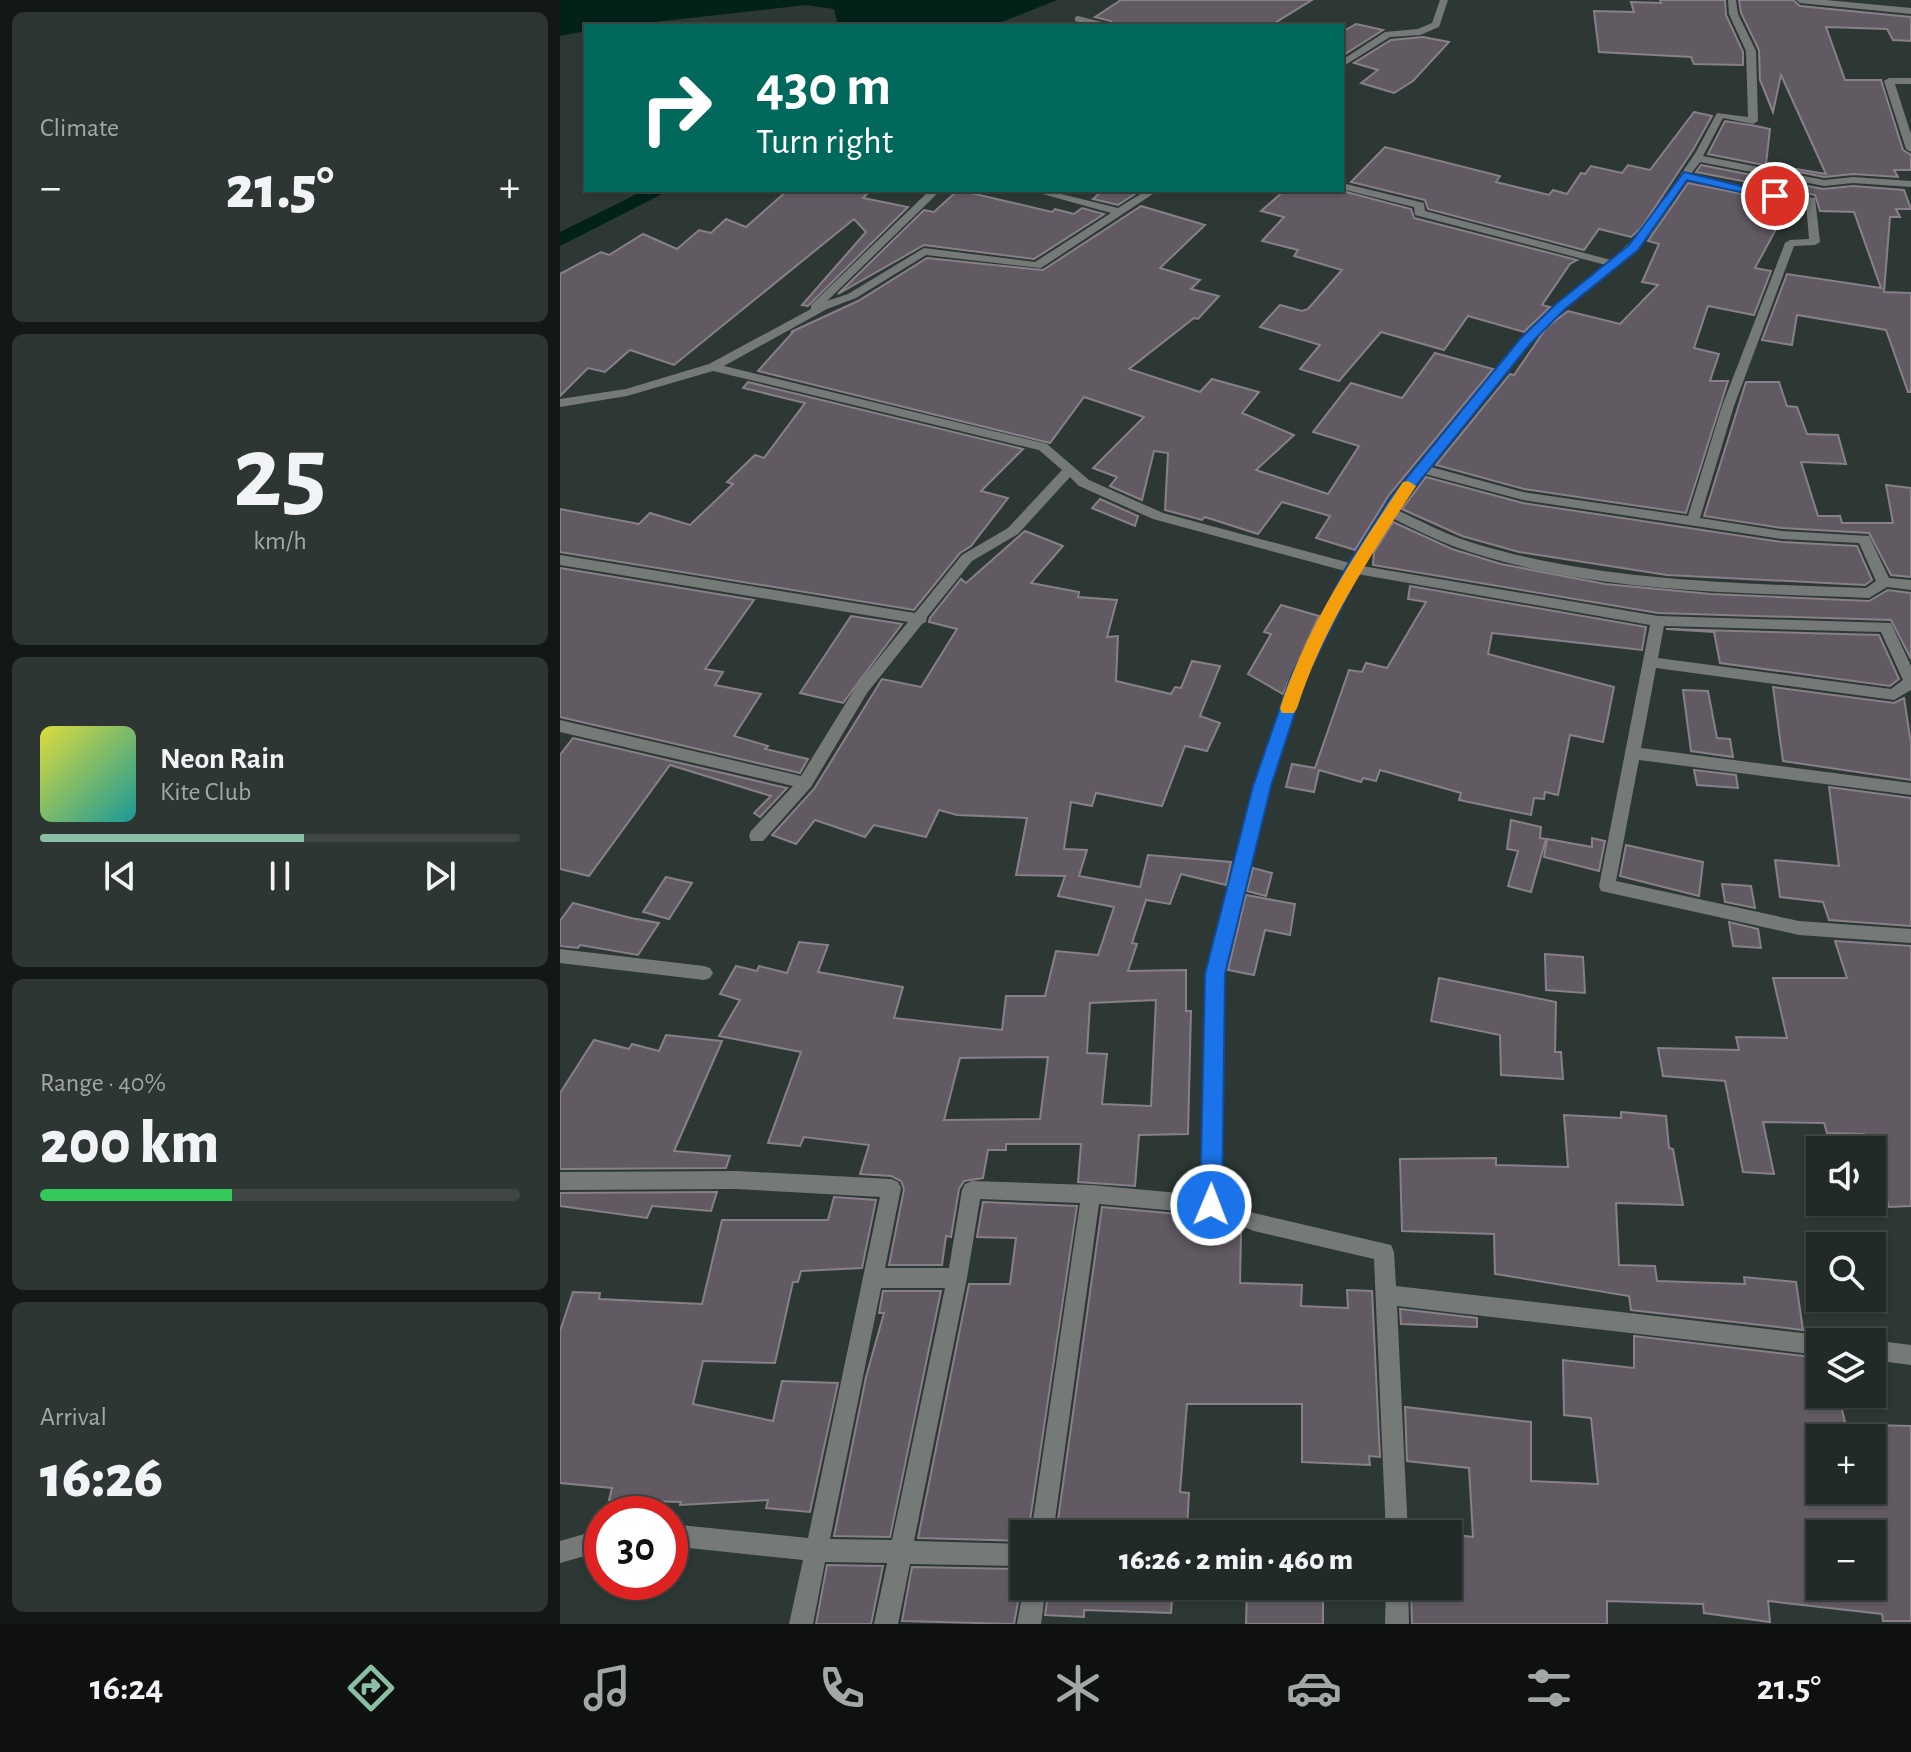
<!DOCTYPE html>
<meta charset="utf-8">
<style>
:root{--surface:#222a27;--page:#2e3633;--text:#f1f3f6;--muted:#a2a7a7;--line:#3f4644;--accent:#8abfa5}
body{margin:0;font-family:"Alegreya Sans",sans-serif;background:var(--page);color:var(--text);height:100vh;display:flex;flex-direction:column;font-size:30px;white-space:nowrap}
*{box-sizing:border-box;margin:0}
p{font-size:26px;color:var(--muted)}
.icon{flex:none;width:44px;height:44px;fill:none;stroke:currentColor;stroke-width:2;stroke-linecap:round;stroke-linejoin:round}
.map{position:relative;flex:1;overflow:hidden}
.drawer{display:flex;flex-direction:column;gap:12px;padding:12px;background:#131715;width:560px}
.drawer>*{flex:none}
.guide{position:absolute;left:24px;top:24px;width:760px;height:168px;border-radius:0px;box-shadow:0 2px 6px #0004,0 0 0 2px var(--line);background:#00695c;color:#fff;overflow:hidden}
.fabs{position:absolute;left:1246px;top:1136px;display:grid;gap:16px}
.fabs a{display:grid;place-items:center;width:80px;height:80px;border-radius:0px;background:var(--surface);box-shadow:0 2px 6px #0004,0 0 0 2px var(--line);font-size:40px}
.speed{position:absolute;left:24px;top:1496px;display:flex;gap:16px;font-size:40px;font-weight:700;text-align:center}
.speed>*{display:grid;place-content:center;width:104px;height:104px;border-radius:50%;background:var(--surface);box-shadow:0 2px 6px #0004,0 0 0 2px var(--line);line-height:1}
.speed .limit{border:12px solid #d22;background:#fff;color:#111}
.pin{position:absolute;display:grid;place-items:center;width:68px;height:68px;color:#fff;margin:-34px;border:4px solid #fff;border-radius:50%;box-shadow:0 2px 8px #0007}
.me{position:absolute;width:88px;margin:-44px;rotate:1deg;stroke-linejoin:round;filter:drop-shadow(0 0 6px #0008)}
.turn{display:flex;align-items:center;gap:28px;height:168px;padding:0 40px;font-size:36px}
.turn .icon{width:104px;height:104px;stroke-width:2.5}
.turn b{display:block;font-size:56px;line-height:68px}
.big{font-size:60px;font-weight:800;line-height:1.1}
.drawer .tile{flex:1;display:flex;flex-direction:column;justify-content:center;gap:12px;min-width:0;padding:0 28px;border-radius:12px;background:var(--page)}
.drawer .dial{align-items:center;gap:0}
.dial b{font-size:104px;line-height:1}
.song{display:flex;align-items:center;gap:24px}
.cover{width:96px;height:96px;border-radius:12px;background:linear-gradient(135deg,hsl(60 70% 55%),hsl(180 70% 35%))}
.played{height:8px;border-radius:4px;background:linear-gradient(90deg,var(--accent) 55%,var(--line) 55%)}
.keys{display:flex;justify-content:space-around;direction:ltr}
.heat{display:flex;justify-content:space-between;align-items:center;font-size:44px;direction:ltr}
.charge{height:12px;border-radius:6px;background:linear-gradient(90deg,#34c759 40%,var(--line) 0)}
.trip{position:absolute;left:450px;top:1520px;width:452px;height:80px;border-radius:0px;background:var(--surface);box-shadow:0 2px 6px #0004,0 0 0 2px var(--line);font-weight:800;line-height:80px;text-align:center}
.tabs{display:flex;height:128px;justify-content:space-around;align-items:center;background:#0e1110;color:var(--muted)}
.tabs .icon{width:56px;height:56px}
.tabs .active{color:var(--accent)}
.tabs b{font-size:36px;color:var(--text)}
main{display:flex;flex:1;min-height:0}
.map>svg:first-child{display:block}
</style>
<main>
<section class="drawer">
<div class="tile"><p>Climate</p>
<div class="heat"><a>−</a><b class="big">21.5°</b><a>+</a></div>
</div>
<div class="tile dial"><b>25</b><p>km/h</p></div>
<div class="tile">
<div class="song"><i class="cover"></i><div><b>Neon Rain</b><p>Kite Club</p></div></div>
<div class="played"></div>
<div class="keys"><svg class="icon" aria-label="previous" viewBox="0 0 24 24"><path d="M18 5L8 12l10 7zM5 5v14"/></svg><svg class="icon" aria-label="pause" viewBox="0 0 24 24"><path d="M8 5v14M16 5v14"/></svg><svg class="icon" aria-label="next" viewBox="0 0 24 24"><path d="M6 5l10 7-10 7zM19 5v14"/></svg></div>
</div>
<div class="tile"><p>Range · 40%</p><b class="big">200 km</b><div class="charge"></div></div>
<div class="tile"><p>Arrival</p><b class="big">16:26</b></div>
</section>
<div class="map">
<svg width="1351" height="1624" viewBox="0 0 1351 1624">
<rect width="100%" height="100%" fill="#2d3834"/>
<path fill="#022119" d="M0 0H497L432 26H278L274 9 246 5 59 26H26V31L0 36Z"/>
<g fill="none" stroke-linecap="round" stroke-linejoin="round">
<path fill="#022119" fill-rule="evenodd" d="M85 190H110L0 246V232Z"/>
</g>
<g fill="#615a62" stroke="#878088" stroke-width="2" fill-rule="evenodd">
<path d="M561 0H752L710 26H554L551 21 535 17Z"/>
<path d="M1100 0H1165L1166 15 1183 52V65L1134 64 1131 57 1039 52 1034 11 1074 12 1071 2 1101 3Z"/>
<path d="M1179 0H1233L1240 6 1351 17V41L1333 40 1327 29 1266 27 1285 80H1321L1343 150 1351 155V170H1334L1338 177 1293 174 1264 177 1148 154 1165 121 1196 126 1210 129 1206 164 1266 174 1221 75 1213 112 1200 80 1199 50 1181 13Z"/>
<path d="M796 24 823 30 782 56V32Z"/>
<path d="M863 37 889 42 853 81 834 93 801 83 818 70 794 63 831 40Z"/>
<path d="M1134 112 1152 116 1133 150 1081 228 1071 237 1039 229 1024 250 868 209 865 200 791 182 825 147 940 176 936 182 989 195 993 190 1007 194 1021 173 1025 174 1031 166 1062 173 1068 165 1090 170Z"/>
<path d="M1141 165 1263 189 1293 186 1344 190 1351 209H1336L1340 217H1330L1324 292 1351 293V392H1348L1326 330 1237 315 1232 345 1202 340 1227 274 1321 288 1294 212 1260 211 1255 195 1136 172Z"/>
<path d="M1128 183 1243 206 1244 210H1234L1230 224 1220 222 1195 268 1211 271 1194 315 1148 306 1134 348 1159 354 1150 381H1168L1126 513 964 489 876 465 950 374 954 375 987 327 1008 311 1060 324 1098 285 1082 282 1099 244 1088 241Z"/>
<path d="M228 190H311L303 198 348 207 248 306 242 305 306 232 294 219 114 365 70 350 45 372 28 368 0 396V274L41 252 49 255 83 234 117 249 139 230 151 233 166 219 186 227Z"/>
<path d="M398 190 492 212 495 209 514 214 522 208 544 214 474 259 364 245 278 294 364 210 374 212Z"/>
<path d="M543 190H581L558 205 533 199Z"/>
<path d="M725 190 761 193 779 190 851 209 854 218 1017 260 1010 264 982 305 990 307 964 332 908 316 884 350 821 332 779 381 740 369 760 345 700 327 720 305 742 311 748 309 782 270 734 256 738 250 702 241 724 217 701 211Z"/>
<path d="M581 206 645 225 600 268 640 280 631 289 659 296 638 319 634 318 569 369 640 392 652 379 699 392 682 413 734 435 696 470 768 494 799 446 753 432 791 383 842 398 875 353 933 369 829 495 795 550 756 538 770 516 722 502 698 534 645 517 642 520 605 510 608 453 594 451 582 500 550 486 557 477 533 468 584 417 524 397 490 443 198 371 234 331 231 332 298 301 367 258 483 270Z"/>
<path d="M188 382 463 449 421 491 448 498 411 546 400 553 354 610 0 552V509L79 524 90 513 130 525 173 484 167 482 195 455 204 458 245 403 183 388Z"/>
<path d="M1186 382H1219L1227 406 1237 407 1247 434 1278 435 1286 464 1241 462 1258 516H1280L1282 523H1333L1326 485 1351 488V577L1331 575 1309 533 1222 528 1144 516Z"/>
<path d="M866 477 963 503 1222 542 1297 546 1312 580 1305 585 1107 575 959 552 902 536 842 509Z"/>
<path d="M540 499 578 516 575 526 532 508Z"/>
<path d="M833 522 892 549 941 564 1045 584 1151 594 1309 601 1328 590 1351 593V659L1331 620 1098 613 813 565 814 552Z"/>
<path d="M465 531 503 546 471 583 519 592 518 597 557 600 547 637 558 636 556 681 611 694 615 687 621 688 632 661 660 666 640 716 660 723 647 751 625 746 602 806 536 793 532 806 511 802 504 849 527 850 519 876 580 887 588 855 671 862 666 885 621 874 610 904 586 900 572 943 577 944 568 971 626 970V1011H631L628 1134 579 1135 575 1186 518 1182 521 1144H446V1150H428L423 1178 404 1181 399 1189 391 1237 386 1236 382 1265H329L344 1189 341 1181 331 1176 300 1174 309 1145 244 1137 240 1146 208 1143 241 1052 159 1036 180 1000 160 994 176 966 197 971 199 966 227 973 239 942 268 945 258 972 343 987 334 1018 442 1030 446 996H485L496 951 538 955 554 907 498 896 505 876 456 875 467 818 397 815 379 810 366 837 314 825 305 837 255 820 236 844 212 835 254 789 322 679 361 687 397 629 369 622 370 618 401 579 406 583ZM596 1000 591 1106 542 1104 547 1054 527 1053 530 1003ZM488 1057 480 1119 384 1120 400 1058Z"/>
<path d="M0 568 194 600 145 669 163 672 155 685 201 694 174 736 208 746 205 749 248 759 240 773 0 717Z"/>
<path d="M850 586 1086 627 1082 650 932 633 928 654 1054 687 1043 742 1010 735 998 795 985 792 984 799 974 798 971 815 899 800 901 793 820 770 816 781 803 778 801 782 759 770 754 792 726 787 732 764 755 768 789 670 802 672 806 663 827 668 866 602 848 599Z"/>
<path d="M721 605 759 616 723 694 688 674 711 634 704 632Z"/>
<path d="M291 616 342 624 283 703 240 693Z"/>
<path d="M1106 629 1319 635 1339 679 1330 686 1160 663 1154 632Z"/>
<path d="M1213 687 1334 703 1344 698 1351 743V780L1223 761Z"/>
<path d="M1123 690 1148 691 1157 738 1170 739 1173 757 1131 751Z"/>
<path d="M13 738 227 788 200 817 194 813 211 796 110 765 29 876 0 869V755Z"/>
<path d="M1134 770 1176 775 1178 788 1137 785Z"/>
<path d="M1269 787 1351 798V926L1269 920 1263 902 1220 897 1215 860 1279 866Z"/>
<path d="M951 820 981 827 980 838 986 839 971 892 948 886 958 851 947 849Z"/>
<path d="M1032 838 1045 841 1039 871 984 857 987 839 1032 847Z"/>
<path d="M1066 845 1143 862 1139 896 1060 876Z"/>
<path d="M693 868 712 873 706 896 687 891Z"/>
<path d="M106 877 132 883 109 919 83 912Z"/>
<path d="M1162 884 1191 886 1195 908 1165 902Z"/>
<path d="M686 895 735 904 730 935 705 930 694 975 668 970Z"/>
<path d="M13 903 71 918 99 923 78 955 20 945 18 948 0 946V921Z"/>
<path d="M1169 922 1198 929 1201 948 1173 946Z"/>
<path d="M1275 941 1351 946V1206L1329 1207 1322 1182 1314 1181 1312 1150H1307L1304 1134 1267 1133 1264 1123 1203 1122 1214 1174 1183 1172 1165 1081 1103 1076 1098 1048 1179 1050 1176 1037 1227 1038 1213 978H1287Z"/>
<path d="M985 954 1023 957 1025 993 986 990Z"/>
<path d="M879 978 996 1002 995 1052H1001L1003 1079 941 1075 940 1035 871 1021Z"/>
<path d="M106 1035 162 1041 114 1151 170 1156 166 1168 0 1169V1093L34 1040 69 1049 72 1044 99 1051Z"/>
<path d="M1061 1112 1106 1116 1109 1148 1113 1149 1123 1205 1056 1203 1059 1265 1095 1266 1097 1281 1185 1284 1184 1277 1236 1282 1243 1330 1071 1310 1069 1296 935 1274 934 1234 842 1231 840 1159 936 1158V1165L1008 1167 1004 1115 1061 1118Z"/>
<path d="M157 1192 151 1211 92 1206 87 1218 0 1206V1193Z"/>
<path d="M274 1197 316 1200 302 1268 241 1271 238 1282H233L215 1363 143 1361 133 1404 213 1421 222 1381 278 1383 250 1512 206 1508 208 1500 120 1505 121 1502 49 1500 52 1488 0 1483V1331L13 1292 40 1293 39 1299 142 1304 162 1220H268Z"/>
<path d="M423 1202 517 1206 468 1534H464V1541L358 1538 409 1284H450L456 1238 417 1237Z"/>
<path d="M542 1207 629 1215 627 1232 681 1233 680 1283 742 1285 741 1306 788 1308 787 1290 812 1291 820 1457 809 1456 810 1465 742 1462V1404H627L620 1492 629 1493 627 1529 546 1526V1534H496Z"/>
<path d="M323 1291H381L330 1537 274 1536 306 1377 324 1313H319Z"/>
<path d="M840 1309 917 1318V1327L841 1324Z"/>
<path d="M1074 1336 1260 1358V1394H1278L1289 1438H1260V1490H1312V1425L1351 1426V1621H1323L1322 1614 1208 1601 1210 1622 1144 1613 1143 1604 1047 1601V1624H852L851 1586H888V1534L913 1537 909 1468 847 1461 845 1407 971 1422V1481L1038 1484 1031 1418 1004 1415 1003 1360 1074 1368ZM1260 1534H1312V1586H1260Z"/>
<path d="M267 1565 323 1566 311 1624H256Z"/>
<path d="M352 1567 464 1569 454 1624 342 1621Z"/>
<path d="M489 1586H613L611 1613 524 1610V1617L485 1615Z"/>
<path d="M687 1586H763V1624H686Z"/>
</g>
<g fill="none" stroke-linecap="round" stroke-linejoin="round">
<g fill="#757a78" fill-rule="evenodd">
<path d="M880 0H888L879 27 860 35 830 37 782 67V60L825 32 858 29 872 23Z"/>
<path d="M1168 0H1176L1178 14 1196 51 1198 121 1193 124 1163 118 1143 156 1264 180 1293 177 1351 181V187L1293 183 1264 186 1140 162 1131 174 1215 193 1255 198 1260 242 1255 245 1234 246 1174 406 1140 518 1222 531 1309 536 1329 578 1351 580V590L1327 587 1309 598C1173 592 1022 593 893 546 872 538 852 528 832 518L802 566 1098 616 1331 623 1351 666V690L1334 700 1096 668 1081 748 1351 783V795L1079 760 1056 881 1239 921 1351 929V943L1239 935 1041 891 1039 886 1090 625 797 574 746 676 710 786 664 974 661 1200 694 1213 831 1245 834 1252 836 1286 1260 1335 1267 1338 1269 1342H1260V1355L837 1306 848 1534H826L814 1259 694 1231 651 1214 539 1204 493 1534H471L520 1203 420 1199 407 1278 354 1541 464 1544V1566L350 1564 338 1624H314L327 1563 265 1562 253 1624H229L243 1560 110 1546V1524L248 1538 320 1197 177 1189 0 1190V1172L177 1171 331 1179 338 1182 341 1188 325 1268H389L402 1190 405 1184 412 1181 531 1185 641 1195 646 974 694 786 732 676 785 571 593 519 519 486 510 477 458 534 412 561 367 617 366 622 362 624 307 693 251 787 203 841H191L189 836 191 831 233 786 0 732V720L241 776 297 685 348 622 0 565V555L355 613 402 555 448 528 502 470 479 450 153 371 67 396 0 407V399L66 389 149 364 251 309V305L370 190H381L267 301 288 294 364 248 475 262 551 213 468 190H485L558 208 587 190H599L481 268 366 255 296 298 267 309 164 366 487 444 529 480 603 513 790 563 832 497 977 321 1046 265 855 215 854 207 782 189V183L864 203 865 211 1051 260 1083 230 1136 152 1157 113 1188 117 1186 51 1169 14ZM1127 180 1215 199 1246 203 1249 239 1230 240 1225 243 1162 406 1128 516 963 492 871 467 985 325 1047 276 1091 234ZM865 474 963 500 1222 539 1299 543 1316 581 1306 588C1174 583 1038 582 910 542 885 534 861 521 837 510ZM1104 626 1321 632 1343 680 1331 689 1098 658ZM321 1288H385L332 1540 270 1539Z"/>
<path d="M1236 0H1266L1351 8V14L1240 3Z"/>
<path d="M518 16 550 24 551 26H536L515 21V17Z"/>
<path d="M1329 78H1351V84H1335L1351 134V152L1346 149 1324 81Z"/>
<path d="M0 949 144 966 150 968 153 973 150 978 144 980 0 963Z"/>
<path d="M1312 1340 1351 1345V1365L1312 1360V1342H1306Z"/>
<path d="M42 1529V1551L0 1563V1541Z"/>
<path d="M464 1585 486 1586 481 1624H457Z"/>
<path d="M826 1586H848L849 1624H825Z"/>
</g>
</g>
<path fill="#1a73e8" stroke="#114b97" stroke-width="2" d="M1124 172 1221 196 1215 200 1127 180 1078 250 1005 309 970 344 842 503 801 569 747 676 711 786 665 974 662 1205 659 1212 651 1215 643 1212 640 1205 645 974 693 786 731 676 785 569 831 497 960 339 996 304 1069 245Z"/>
<path fill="#f59e0b" d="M848 481 856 486C810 556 763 628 737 708L734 713H722L720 708C747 626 795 554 843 482Z"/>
</svg>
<div class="fabs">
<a><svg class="icon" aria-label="sound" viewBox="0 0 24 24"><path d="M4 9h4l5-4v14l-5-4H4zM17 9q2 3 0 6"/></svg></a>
<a><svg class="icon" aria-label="search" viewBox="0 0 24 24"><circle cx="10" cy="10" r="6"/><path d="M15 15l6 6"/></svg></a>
<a><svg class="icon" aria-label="layers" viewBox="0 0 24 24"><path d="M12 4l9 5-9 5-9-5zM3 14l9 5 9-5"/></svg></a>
<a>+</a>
<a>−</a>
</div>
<div class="speed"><div class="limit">30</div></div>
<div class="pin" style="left:1215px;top:196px;background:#d93025"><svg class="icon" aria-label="arrive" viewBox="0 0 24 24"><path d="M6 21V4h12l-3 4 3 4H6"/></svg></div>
<svg class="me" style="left:651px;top:1205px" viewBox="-20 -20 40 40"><circle r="17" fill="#1a73e8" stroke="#fff" stroke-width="3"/><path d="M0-11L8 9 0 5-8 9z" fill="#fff"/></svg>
<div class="trip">16:26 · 2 min · 460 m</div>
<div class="guide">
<div class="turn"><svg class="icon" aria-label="right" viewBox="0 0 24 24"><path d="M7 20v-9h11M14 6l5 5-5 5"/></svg><div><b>430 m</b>Turn right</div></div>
</div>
</div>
</main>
<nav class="tabs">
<b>16:24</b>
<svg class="icon active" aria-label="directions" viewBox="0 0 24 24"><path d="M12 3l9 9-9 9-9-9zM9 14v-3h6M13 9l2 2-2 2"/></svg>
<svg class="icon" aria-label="music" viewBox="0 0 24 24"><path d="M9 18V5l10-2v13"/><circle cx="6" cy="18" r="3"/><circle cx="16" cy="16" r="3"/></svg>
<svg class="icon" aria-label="phone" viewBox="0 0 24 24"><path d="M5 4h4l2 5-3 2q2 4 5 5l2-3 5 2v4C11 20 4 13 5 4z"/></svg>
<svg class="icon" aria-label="climate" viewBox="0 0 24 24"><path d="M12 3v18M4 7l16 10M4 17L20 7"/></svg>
<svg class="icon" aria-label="car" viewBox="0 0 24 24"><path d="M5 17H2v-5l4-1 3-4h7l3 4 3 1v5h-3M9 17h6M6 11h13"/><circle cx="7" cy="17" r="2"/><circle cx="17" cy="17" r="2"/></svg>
<svg class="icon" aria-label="filters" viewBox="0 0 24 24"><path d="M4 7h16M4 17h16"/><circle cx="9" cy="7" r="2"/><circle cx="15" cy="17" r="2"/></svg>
<b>21.5°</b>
</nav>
